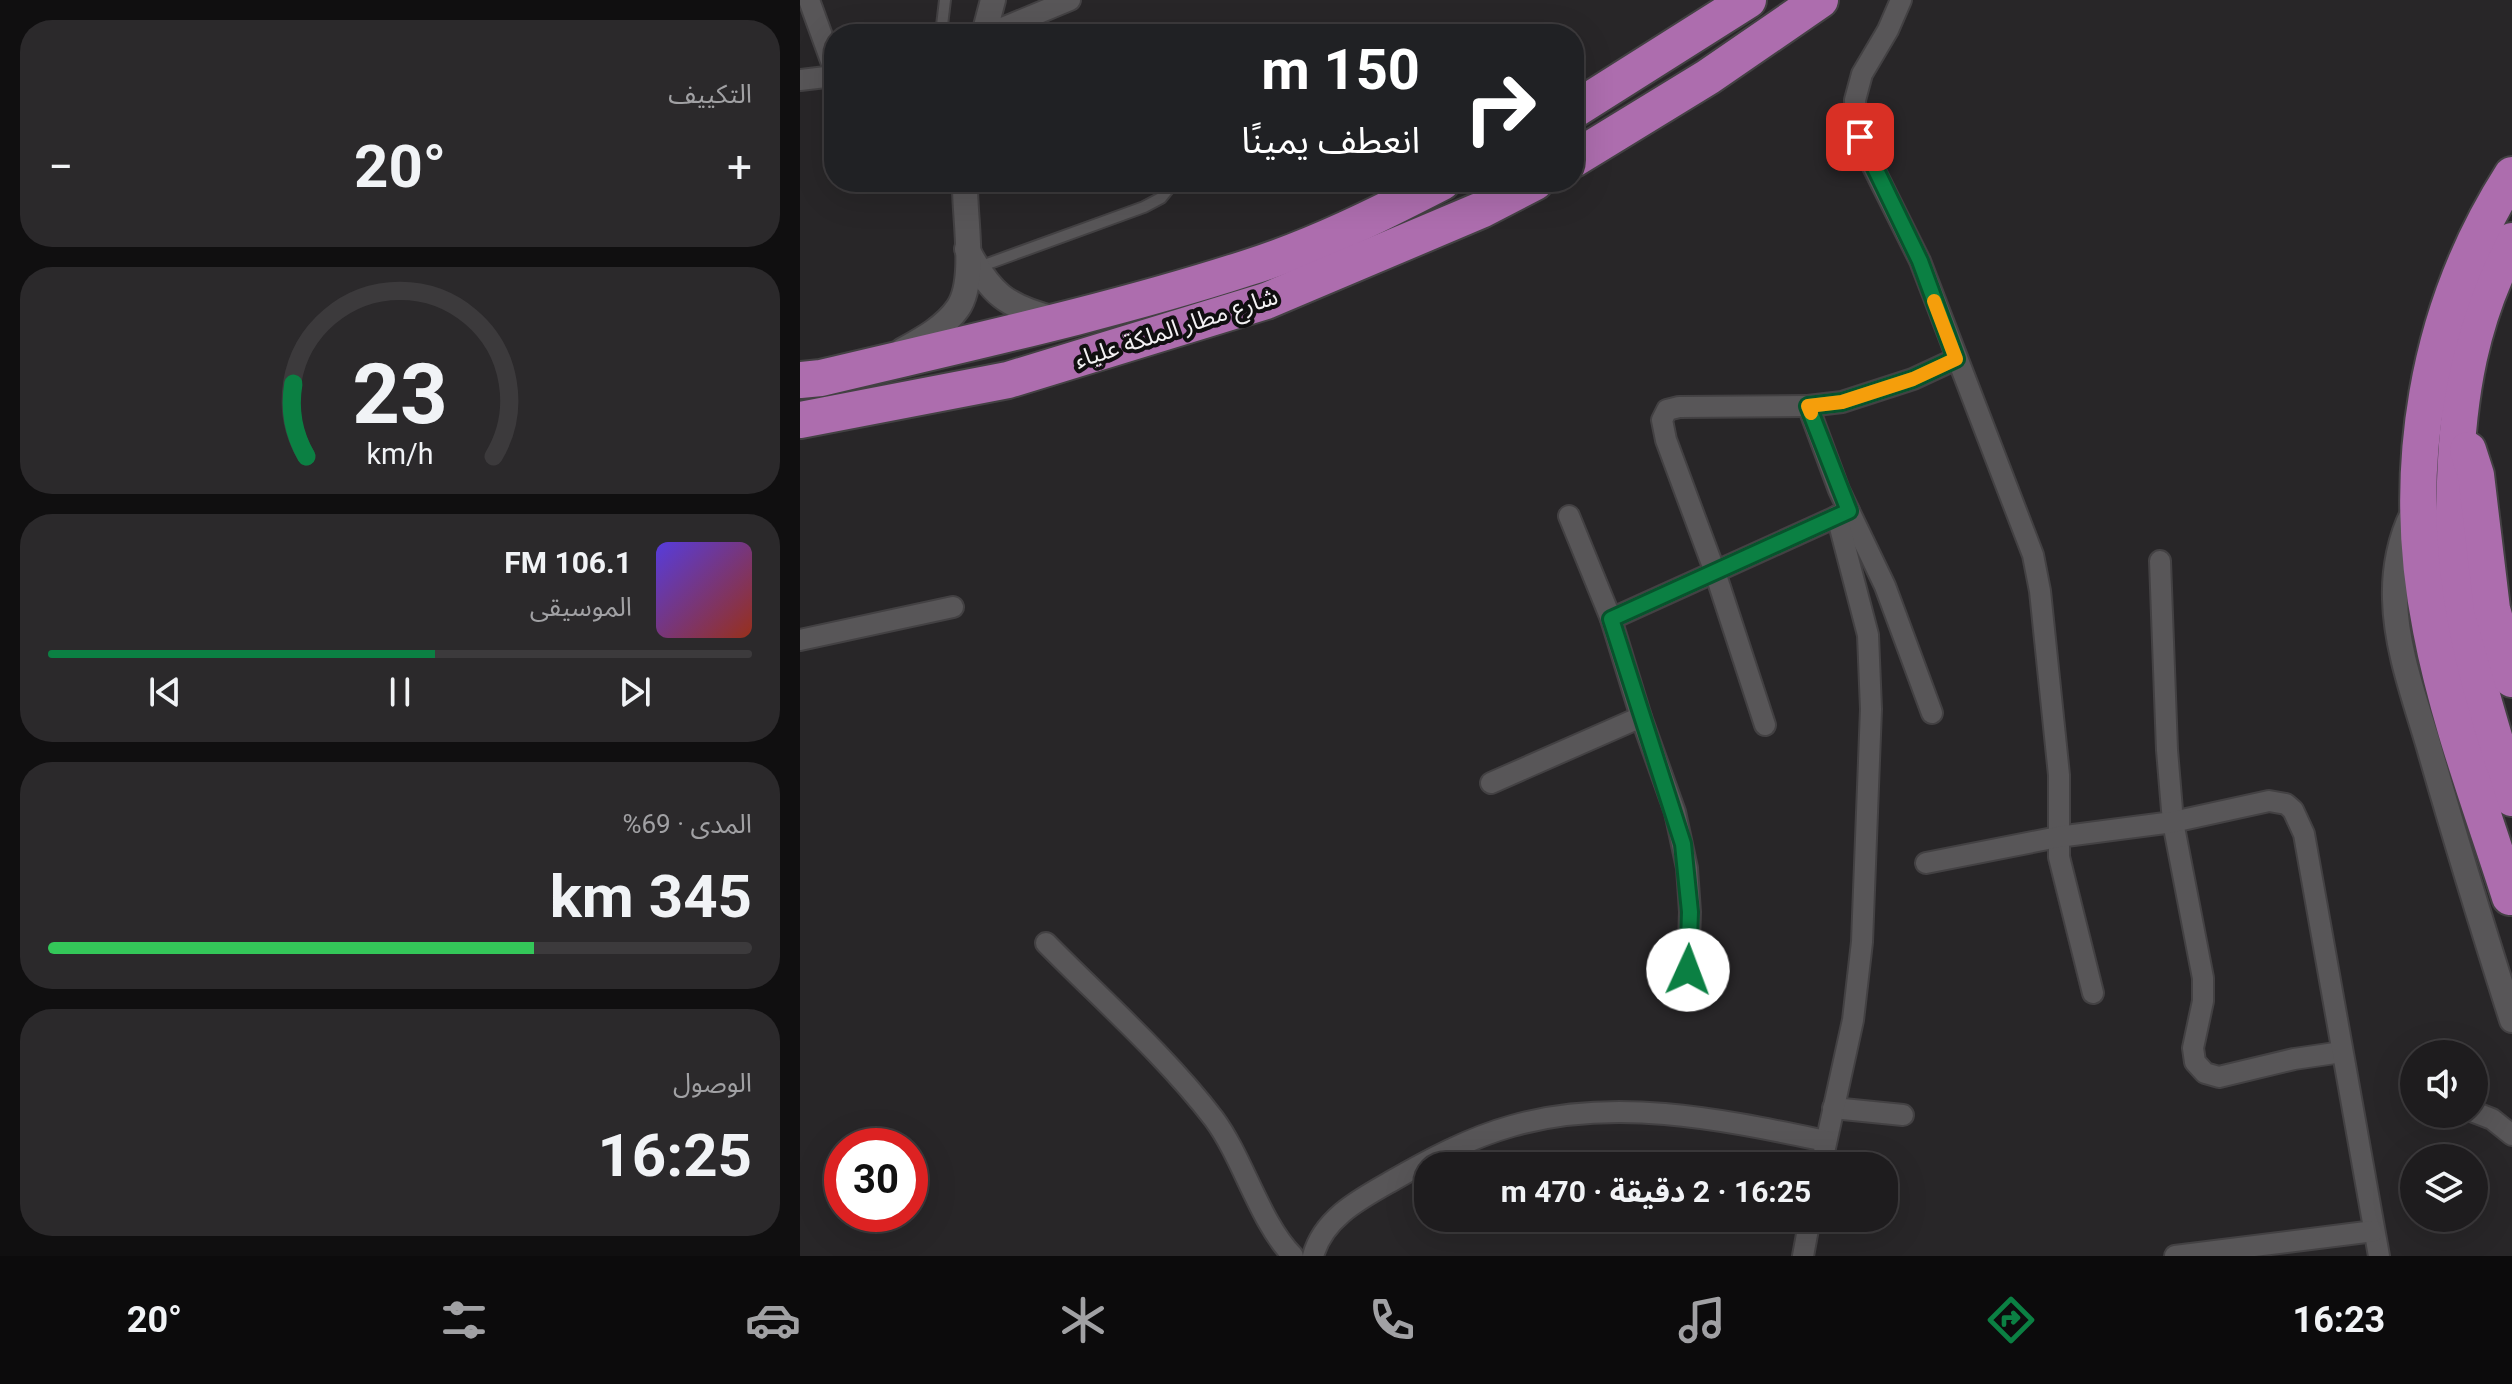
<!DOCTYPE html>
<html lang="ar">
<meta charset="utf-8">
<style>
:root{--surface:#1e1c1e;--page:#2b292b;--text:#f1f3f6;--muted:#a1a1a4;--line:#3c3a3c;--accent:#0b8043}
body{margin:0;font-family:Roboto,"Noto Sans Arabic",sans-serif;background:var(--page);color:var(--text);direction:rtl;height:100vh;display:flex;flex-direction:column;font-size:30px;white-space:nowrap}
*{box-sizing:border-box;margin:0}
p{font-size:26px;color:var(--muted)}
.icon{flex:none;width:44px;height:44px;fill:none;stroke:currentColor;stroke-width:2;stroke-linecap:round;stroke-linejoin:round}
.map{position:relative;flex:1;overflow:hidden;direction:ltr}
.details{display:flex;flex-direction:column;gap:20px;padding:20px;background:#100f10;width:800px}
.details>*{flex:none}
.top-card{position:absolute;left:24px;top:24px;width:760px;height:168px;border-radius:32px;box-shadow:0 8px 32px #0002,0 0 0 2px var(--line);direction:rtl;background:#202124;color:#fff;overflow:hidden}
.controls{position:absolute;left:1600px;top:1040px;display:grid;gap:16px}
.controls a{display:grid;place-items:center;width:88px;height:88px;border-radius:50%;background:var(--surface);box-shadow:0 8px 32px #0002,0 0 0 2px var(--line);font-size:40px}
.speed{position:absolute;left:24px;top:1128px;display:flex;gap:16px;font-size:40px;font-weight:700;text-align:center}
.speed>*{display:grid;place-content:center;width:104px;height:104px;border-radius:50%;background:var(--surface);box-shadow:0 8px 32px #0002,0 0 0 2px var(--line);line-height:1}
.speed .limit{border:12px solid #d22;background:#fff;color:#111}
.pin{position:absolute;display:grid;place-items:center;width:68px;height:68px;color:#fff;margin:-34px;border-radius:16px;box-shadow:0 4px 12px #0006}
.me{position:absolute;width:88px;margin:-44px;rotate:2deg;stroke-linejoin:round;filter:drop-shadow(0 0 6px #0008)}
.turn{display:flex;align-items:center;gap:28px;height:168px;padding:0 32px;font-size:36px}
.turn .icon{width:104px;height:104px;stroke-width:2.5}
.turn b{display:block;font-size:56px;line-height:68px}
.big{font-size:60px;font-weight:700;line-height:1.1}
.details .tile{flex:1;display:flex;flex-direction:column;justify-content:center;gap:12px;min-width:0;padding:0 28px;border-radius:32px;background:var(--page)}
.details .dial{align-items:center;gap:0}
.dial svg{height:208px;overflow:visible;fill:none;stroke:var(--line);stroke-width:7;stroke-linecap:round;text-anchor:middle}
.dial text{fill:var(--text);stroke:none}
.song{display:flex;align-items:center;gap:24px}
.cover{width:96px;height:96px;border-radius:12px;background:linear-gradient(135deg,hsl(250 70% 55%),hsl(10 70% 35%))}
.played{height:8px;border-radius:4px;background:linear-gradient(90deg,var(--accent) 55%,var(--line) 55%)}
.keys{display:flex;justify-content:space-around;direction:ltr}
.heat{display:flex;justify-content:space-between;align-items:center;font-size:44px;direction:ltr}
.charge{height:12px;border-radius:6px;background:linear-gradient(90deg,#34c759 69%,var(--line) 0)}
.trip{position:absolute;left:614px;top:1152px;width:484px;height:80px;border-radius:32px;background:var(--surface);box-shadow:0 8px 32px #0002,0 0 0 2px var(--line);font-weight:700;line-height:80px;text-align:center;direction:rtl}
.menu{display:flex;height:128px;justify-content:space-around;align-items:center;background:#0c0b0c;color:var(--muted)}
.menu .icon{width:56px;height:56px}
.menu .selected{color:var(--accent)}
.menu b{font-size:36px;color:var(--text)}
main{display:flex;flex:1;min-height:0}
.map>svg:first-child{display:block}
</style>
<main>
<div class="map">
<svg width="1712" height="1256" viewBox="0 0 1712 1256">
<rect width="100%" height="100%" fill="#282628"/>
<g fill="none" stroke-linecap="round" stroke-linejoin="round">
<g stroke="#434143" stroke-width="14">
<g id="service">
<path d="M141 34 145 0"/>
<path d="M179 267 344 207 361 198 374 182"/>
</g>
</g>
<g stroke="#434143" stroke-width="24">
<g id="minor">
<path d="M9 0 34 69"/>
<path d="M1101 0 1088 30 1062 74 1055 100 1056 124 1066 153 1120 261 1233 555 1240 591 1259 775V857L1293 993"/>
<path d="M188 34 270 0"/>
<path d="M0 80 34 76"/>
<path d="M769 516 811 619 841 717 875 812 887 868 890 912 888 970"/>
<path d="M1360 561 1367 750 1373 822 1403 978V1001L1393 1048 1395 1062 1405 1073 1419 1077 1494 1059 1542 1052"/>
<path d="M811 619 1049 511"/>
<path d="M0 640 153 607"/>
<path d="M1132 713 1085 586 1039 490 1008 406 1042 402 1113 379 1156 359"/>
<path d="M965 725 915 572 866 440 862 420 867 410 879 407 1008 406"/>
<path d="M691 783 841 717"/>
<path d="M1126 863 1258 837 1373 822 1469 801 1486 804 1493 810 1504 834 1579 1256"/>
<path d="M246 943C302 1000 365 1055 414 1119 443 1158 460 1223 493 1256"/>
<path d="M1033 1108 1103 1115"/>
<path d="M1674 1112 1692 1119 1712 1135"/>
<path d="M1021 1166 1053 1020 1062 942 1071 709 1068 635 1037 516"/>
<path d="M513 1256C523 1219 558 1200 590 1182 628 1160 669 1138 712 1126 815 1096 924 1120 1026 1141"/>
<path d="M1003 1256 1010 1218"/>
<path d="M1375 1256 1574 1231"/>
</g>
</g>
<g stroke="#434143" stroke-width="28">
<g id="tertiary">
<path d="M184 34 193 0"/>
<path d="M167 249C190 294 207 307 255 319"/>
<path d="M103 350C123 339 145 327 158 308 177 280 164 216 165 182"/>
<path d="M1614 511C1600 537 1594 570 1595 599 1596 649 1615 699 1629 747 1655 838 1683 929 1712 1020"/>
</g>
</g>
<g stroke="#434143" stroke-width="40">
<g id="motorway">
<path d="M774 110 948 0"/>
<path d="M774 159 908 77 1020 0"/>
<path d="M1712 241C1670 319 1658 395 1655 482 1654 513 1652 543 1656 573 1665 650 1691 724 1712 798"/>
<path d="M0 380 21 378C163 344 308 313 447 268 514 247 580 214 642 182"/>
<path d="M0 420 208 380 466 301 681 210 735 182"/>
<path d="M1668 450 1676 475 1692 609 1712 679"/>
<path d="M1710 897C1682 809 1648 720 1631 630 1600 472 1625 311 1712 175"/>
</g>
</g>
<use href="#service" stroke="#585658" stroke-width="10"/>
<use href="#minor" stroke="#585658" stroke-width="20"/>
<use href="#tertiary" stroke="#585658" stroke-width="24"/>
<use href="#motorway" stroke="#ad6dae" stroke-width="36"/>
</g>
<g fill="none" stroke-linecap="round" stroke-linejoin="round">
<g stroke="#07532c" stroke-width="20">
<path id="route" d="M888 970 890 912 883 844 811 619 1049 511 1008 406 1042 402 1113 379 1156 359 1120 261 1060 137"/>
</g>
<use href="#route" stroke="#0b8043" stroke-width="14"/>
<path stroke="#f59e0b" stroke-width="14" d="M1011 413 1008 406 1042 402 1113 379 1156 359 1134 301"/>
</g>
<g text-anchor="middle" stroke-width="8" stroke-linejoin="round" paint-order="stroke">
<g font-size="24" fill="#f4f2f4" stroke="#100f10">
<text transform="translate(376 328) rotate(-18)" y="8">شارع مطار الملكة علياء</text>
</g>
</g>
</svg>
<div class="controls">
<a><svg class="icon" aria-label="sound" viewBox="0 0 24 24"><path d="M4 9h4l5-4v14l-5-4H4zM17 9q2 3 0 6"/></svg></a>
<a><svg class="icon" aria-label="layers" viewBox="0 0 24 24"><path d="M12 4l9 5-9 5-9-5zM3 14l9 5 9-5"/></svg></a>
</div>
<div class="speed"><div class="limit">30</div></div>
<div class="pin" style="left:1060px;top:137px;background:#d93025"><svg class="icon" aria-label="arrive" viewBox="0 0 24 24"><path d="M6 21V4h12l-3 4 3 4H6"/></svg></div>
<svg class="me" style="left:888px;top:970px" viewBox="-20 -20 40 40"><circle r="19" fill="#fff"/><path d="M0-13L10 11 0 6-10 11z" fill="#0b8043"/></svg>
<div class="trip">16:25 · 2 دقيقة · 470 m</div>
<div class="top-card">
<div class="turn"><svg class="icon" aria-label="right" viewBox="0 0 24 24"><path d="M7 20v-9h11M14 6l5 5-5 5"/></svg><div><b>150 m</b>انعطف يمينًا</div></div>
</div>
</div>
<section class="details">
<div class="tile"><p>التكييف</p>
<div class="heat"><a>−</a><b class="big">20°</b><a>+</a></div>
</div>
<div class="tile dial"><svg viewBox="0 0 100 80">
<path d="M14 69A42 42 0 1 1 86 69"/>
<path d="M14 69A42 42 0 0 1 9 41" stroke="#0b8043"/>
<text x="50" y="56" font-size="32" font-weight="700">23</text>
<text x="50" y="72" font-size="11">km/h</text>
</svg></div>
<div class="tile">
<div class="song"><i class="cover"></i><div><b>106.1 FM</b><p>الموسيقى</p></div></div>
<div class="played"></div>
<div class="keys"><svg class="icon" aria-label="previous" viewBox="0 0 24 24"><path d="M18 5L8 12l10 7zM5 5v14"/></svg><svg class="icon" aria-label="pause" viewBox="0 0 24 24"><path d="M8 5v14M16 5v14"/></svg><svg class="icon" aria-label="next" viewBox="0 0 24 24"><path d="M6 5l10 7-10 7zM19 5v14"/></svg></div>
</div>
<div class="tile"><p>المدى · 69%</p><b class="big">345 km</b><div class="charge"></div></div>
<div class="tile"><p>الوصول</p><b class="big">16:25</b></div>
</section>
</main>
<nav class="menu">
<b>16:23</b>
<svg class="icon selected" aria-label="directions" viewBox="0 0 24 24"><path d="M12 3l9 9-9 9-9-9zM9 14v-3h6M13 9l2 2-2 2"/></svg>
<svg class="icon" aria-label="music" viewBox="0 0 24 24"><path d="M9 18V5l10-2v13"/><circle cx="6" cy="18" r="3"/><circle cx="16" cy="16" r="3"/></svg>
<svg class="icon" aria-label="phone" viewBox="0 0 24 24"><path d="M5 4h4l2 5-3 2q2 4 5 5l2-3 5 2v4C11 20 4 13 5 4z"/></svg>
<svg class="icon" aria-label="climate" viewBox="0 0 24 24"><path d="M12 3v18M4 7l16 10M4 17L20 7"/></svg>
<svg class="icon" aria-label="car" viewBox="0 0 24 24"><path d="M5 17H2v-5l4-1 3-4h7l3 4 3 1v5h-3M9 17h6M6 11h13"/><circle cx="7" cy="17" r="2"/><circle cx="17" cy="17" r="2"/></svg>
<svg class="icon" aria-label="filters" viewBox="0 0 24 24"><path d="M4 7h16M4 17h16"/><circle cx="9" cy="7" r="2"/><circle cx="15" cy="17" r="2"/></svg>
<b>20°</b>
</nav>
